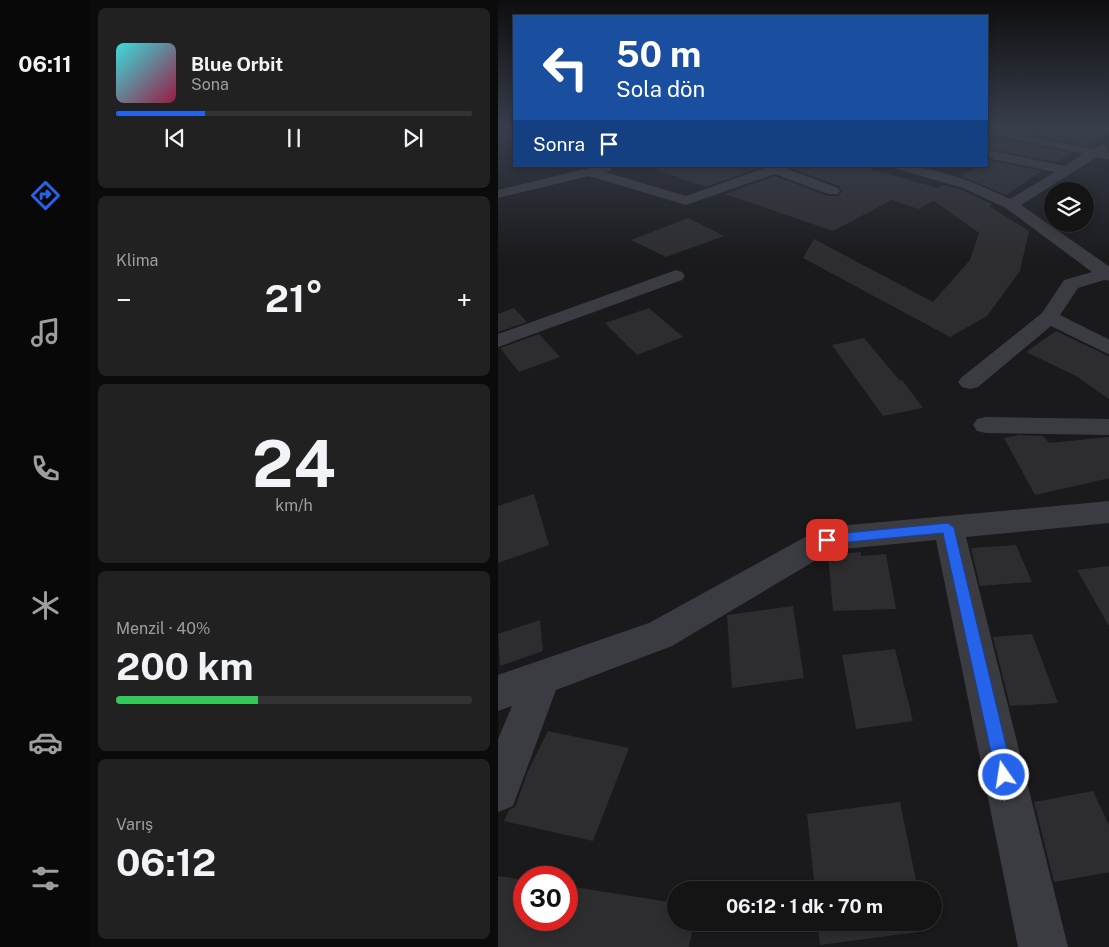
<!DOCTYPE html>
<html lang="tr">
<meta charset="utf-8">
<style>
:root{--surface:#141415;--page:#212122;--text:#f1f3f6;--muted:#9d9ea0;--line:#333334;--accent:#2563eb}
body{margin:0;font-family:"Public Sans",sans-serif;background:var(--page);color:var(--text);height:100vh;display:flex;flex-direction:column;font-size:19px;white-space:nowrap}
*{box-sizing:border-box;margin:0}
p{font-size:16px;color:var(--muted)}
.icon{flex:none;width:28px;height:28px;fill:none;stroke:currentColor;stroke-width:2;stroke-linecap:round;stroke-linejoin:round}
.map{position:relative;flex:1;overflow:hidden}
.sheet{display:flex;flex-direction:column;gap:8px;padding:8px;background:#0b0b0c;width:408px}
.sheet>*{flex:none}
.guide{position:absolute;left:15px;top:15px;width:475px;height:152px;border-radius:0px;box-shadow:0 2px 8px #0003,0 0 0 1px var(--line);background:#1a4fa0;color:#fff;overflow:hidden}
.tools{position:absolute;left:546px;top:182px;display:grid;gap:10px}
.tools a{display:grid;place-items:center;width:50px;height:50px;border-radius:50%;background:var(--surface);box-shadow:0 2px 8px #0003,0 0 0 1px var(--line);font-size:25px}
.speed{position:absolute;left:15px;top:866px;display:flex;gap:10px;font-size:25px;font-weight:700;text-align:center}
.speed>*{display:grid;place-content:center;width:65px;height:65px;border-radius:50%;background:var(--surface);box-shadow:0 2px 8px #0003,0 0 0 1px var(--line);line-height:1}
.speed .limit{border:8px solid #d22;background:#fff;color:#111}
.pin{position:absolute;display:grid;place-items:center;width:42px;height:42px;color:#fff;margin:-21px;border-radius:10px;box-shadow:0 2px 8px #0006}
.me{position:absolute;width:55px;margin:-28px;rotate:347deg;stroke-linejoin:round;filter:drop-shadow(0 0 4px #0008)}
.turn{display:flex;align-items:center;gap:18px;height:105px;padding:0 20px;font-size:22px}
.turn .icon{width:65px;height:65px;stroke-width:2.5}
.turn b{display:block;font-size:35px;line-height:42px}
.then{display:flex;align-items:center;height:48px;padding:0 20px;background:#0003;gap:10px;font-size:19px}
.big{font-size:38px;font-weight:700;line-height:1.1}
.sheet .widget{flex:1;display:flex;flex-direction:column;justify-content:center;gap:8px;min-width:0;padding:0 18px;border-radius:8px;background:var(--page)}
.sheet .dial{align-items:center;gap:0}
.dial b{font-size:65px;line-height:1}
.song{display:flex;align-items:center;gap:15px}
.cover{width:60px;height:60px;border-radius:8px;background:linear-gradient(135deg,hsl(180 70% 55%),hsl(340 70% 35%))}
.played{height:5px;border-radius:2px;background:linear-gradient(90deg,var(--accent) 25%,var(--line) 25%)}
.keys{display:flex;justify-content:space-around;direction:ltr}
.heat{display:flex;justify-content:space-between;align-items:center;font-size:28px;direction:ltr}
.charge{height:8px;border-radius:4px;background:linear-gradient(90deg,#34c759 40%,var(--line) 0)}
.trip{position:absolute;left:169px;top:881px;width:275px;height:50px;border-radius:25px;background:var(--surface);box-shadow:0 2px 8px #0003,0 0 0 1px var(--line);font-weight:700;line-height:50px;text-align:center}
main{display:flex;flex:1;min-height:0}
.tabs{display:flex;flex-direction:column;width:90px;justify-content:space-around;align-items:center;background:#080808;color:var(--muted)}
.tabs .icon{width:35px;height:35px}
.tabs .current{color:var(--accent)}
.tabs b{font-size:22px;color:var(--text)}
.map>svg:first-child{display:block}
</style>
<main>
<nav class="tabs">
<b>06:11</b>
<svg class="icon current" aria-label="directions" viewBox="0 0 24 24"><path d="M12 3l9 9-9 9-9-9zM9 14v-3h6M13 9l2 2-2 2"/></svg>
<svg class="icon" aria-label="music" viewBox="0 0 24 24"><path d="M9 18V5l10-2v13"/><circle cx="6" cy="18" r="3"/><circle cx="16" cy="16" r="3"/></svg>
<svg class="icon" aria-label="phone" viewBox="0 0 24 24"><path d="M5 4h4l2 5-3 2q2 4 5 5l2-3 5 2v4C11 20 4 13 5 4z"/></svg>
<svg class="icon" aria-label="climate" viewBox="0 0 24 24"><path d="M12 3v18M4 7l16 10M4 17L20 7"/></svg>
<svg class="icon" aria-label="car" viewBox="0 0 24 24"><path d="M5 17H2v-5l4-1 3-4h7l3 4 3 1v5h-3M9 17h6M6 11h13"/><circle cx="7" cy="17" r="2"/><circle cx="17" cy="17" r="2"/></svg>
<svg class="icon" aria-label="filters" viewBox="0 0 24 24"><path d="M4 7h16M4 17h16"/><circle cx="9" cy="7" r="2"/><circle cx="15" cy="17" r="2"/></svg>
</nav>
<section class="sheet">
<div class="widget">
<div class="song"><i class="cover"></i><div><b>Blue Orbit</b><p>Sona</p></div></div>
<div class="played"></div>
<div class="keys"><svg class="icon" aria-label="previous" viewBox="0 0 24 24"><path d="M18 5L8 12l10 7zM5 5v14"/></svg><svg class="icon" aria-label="pause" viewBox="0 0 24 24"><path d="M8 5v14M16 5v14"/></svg><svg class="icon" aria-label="next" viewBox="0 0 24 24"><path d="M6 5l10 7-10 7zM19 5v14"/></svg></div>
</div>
<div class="widget"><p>Klima</p>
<div class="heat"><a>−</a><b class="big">21°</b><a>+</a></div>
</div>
<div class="widget dial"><b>24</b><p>km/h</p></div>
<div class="widget"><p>Menzil · 40%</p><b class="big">200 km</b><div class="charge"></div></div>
<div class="widget"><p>Varış</p><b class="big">06:12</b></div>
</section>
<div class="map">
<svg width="612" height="947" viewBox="0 0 612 947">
<rect width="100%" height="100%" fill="#1a1a1c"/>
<g fill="#2d2d30">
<path d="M530 128H612V133L588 146 520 132Z"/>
<path d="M506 139 574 153 558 162 489 148Z"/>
<path d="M490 160 544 171 508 195 462 176 479 166H489Z"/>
<path d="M160 166H266L208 187 159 170Z"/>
<path d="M293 166H362L440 188 446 185 464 190 494 204 491 206 531 231 522 271 489 316 452 337 305 258 316 239 435 302 472 260 481 233 436 201 420 209 394 200 335 231 227 194 277 176 329 196H340L344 192 341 186 292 168Z"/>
<path d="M190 218 226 236 168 257 133 240Z"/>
<path d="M16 308 29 322 0 332V314Z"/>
<path d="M151 308 185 337 139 355 107 323Z"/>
<path d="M558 331 612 357V400L578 376 528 352Z"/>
<path d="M41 334 62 357 21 372 2 348Z"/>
<path d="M366 338 402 381 404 380 425 408 385 416 334 345Z"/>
<path d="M521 435 545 436 551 443 612 437V478L537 495 506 438Z"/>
<path d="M36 494 51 545 0 563V506Z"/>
<path d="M518 545 534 582 482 586 473 548Z"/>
<path d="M363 552V556L388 554 398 609 335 611 330 555Z"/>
<path d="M612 566V628L579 570Z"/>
<path d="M295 606 306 678 234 688 229 615Z"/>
<path d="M42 620 45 651 2 666 0 634Z"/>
<path d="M534 634 560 703 512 706 495 637Z"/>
<path d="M397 649 415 721 358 729 344 655Z"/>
<path d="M50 731 131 748 95 841 6 821 11 810 17 807 30 771Z"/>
<path d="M595 791 612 827V872L556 882 536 802Z"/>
<path d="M402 802 420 890H317L309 814Z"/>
<path d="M0 876 26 880V920H69V886L178 903V922H196L191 947H0Z"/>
<path d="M320 922H426L428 931 322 945Z"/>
</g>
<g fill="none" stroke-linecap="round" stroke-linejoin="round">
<g fill="#3b3c41" fill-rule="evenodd">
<path d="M489 128 594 149 604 144 610 148 607 151 612 152V160L599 157 523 205 612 267V281L606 280 580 288 562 315 612 340V355L553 326 480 387 472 389 464 387 460 382 464 377 544 313 566 280 594 272 508 208 465 188 399 169 398 166C438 166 476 182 512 199L557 172 489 158V150L567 166 585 154 489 133Z"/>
<path d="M99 166H113V171L107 172 188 196 272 166H291L289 169 340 188 342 191 340 194H330L277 174 188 205 91 176 0 198V190Z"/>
<path d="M178 270 184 272 187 276 184 280 0 347V334Z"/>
<path d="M488 417 612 419V435L488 433 479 431 475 425 479 419Z"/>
<path d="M612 501V523L468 537 570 947H520L438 540 335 550 174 646 58 690 15 806 0 812V739L14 706 0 711V675L151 623 318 531 329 527Z"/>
</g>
</g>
<linearGradient id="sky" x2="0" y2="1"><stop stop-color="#0e0e0f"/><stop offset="0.49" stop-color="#383e4b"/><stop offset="1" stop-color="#383e4b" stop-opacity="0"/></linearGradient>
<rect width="612" height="260" fill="url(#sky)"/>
<path fill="#2563eb" stroke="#184099" d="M450 523 456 528 515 775 512 781 506 784 500 781 498 775 445 533 329 544 323 540 329 535Z"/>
</svg>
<div class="tools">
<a><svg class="icon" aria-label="layers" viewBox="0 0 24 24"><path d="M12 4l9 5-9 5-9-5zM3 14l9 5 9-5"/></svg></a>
</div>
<div class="speed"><div class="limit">30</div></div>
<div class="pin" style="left:329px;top:540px;background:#d93025"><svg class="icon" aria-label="arrive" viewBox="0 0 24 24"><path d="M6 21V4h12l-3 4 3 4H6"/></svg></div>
<svg class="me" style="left:506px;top:775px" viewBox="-20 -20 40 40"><circle r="17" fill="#2563eb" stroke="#fff" stroke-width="3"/><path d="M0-11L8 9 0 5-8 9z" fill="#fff"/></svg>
<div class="trip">06:12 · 1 dk · 70 m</div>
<div class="guide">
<div class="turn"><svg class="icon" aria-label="left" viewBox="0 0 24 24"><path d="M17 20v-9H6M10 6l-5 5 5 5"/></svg><div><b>50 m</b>Sola dön</div></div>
<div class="then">Sonra<svg class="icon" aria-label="arrive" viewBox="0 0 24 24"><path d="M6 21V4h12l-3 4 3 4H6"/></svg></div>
</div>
</div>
</main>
